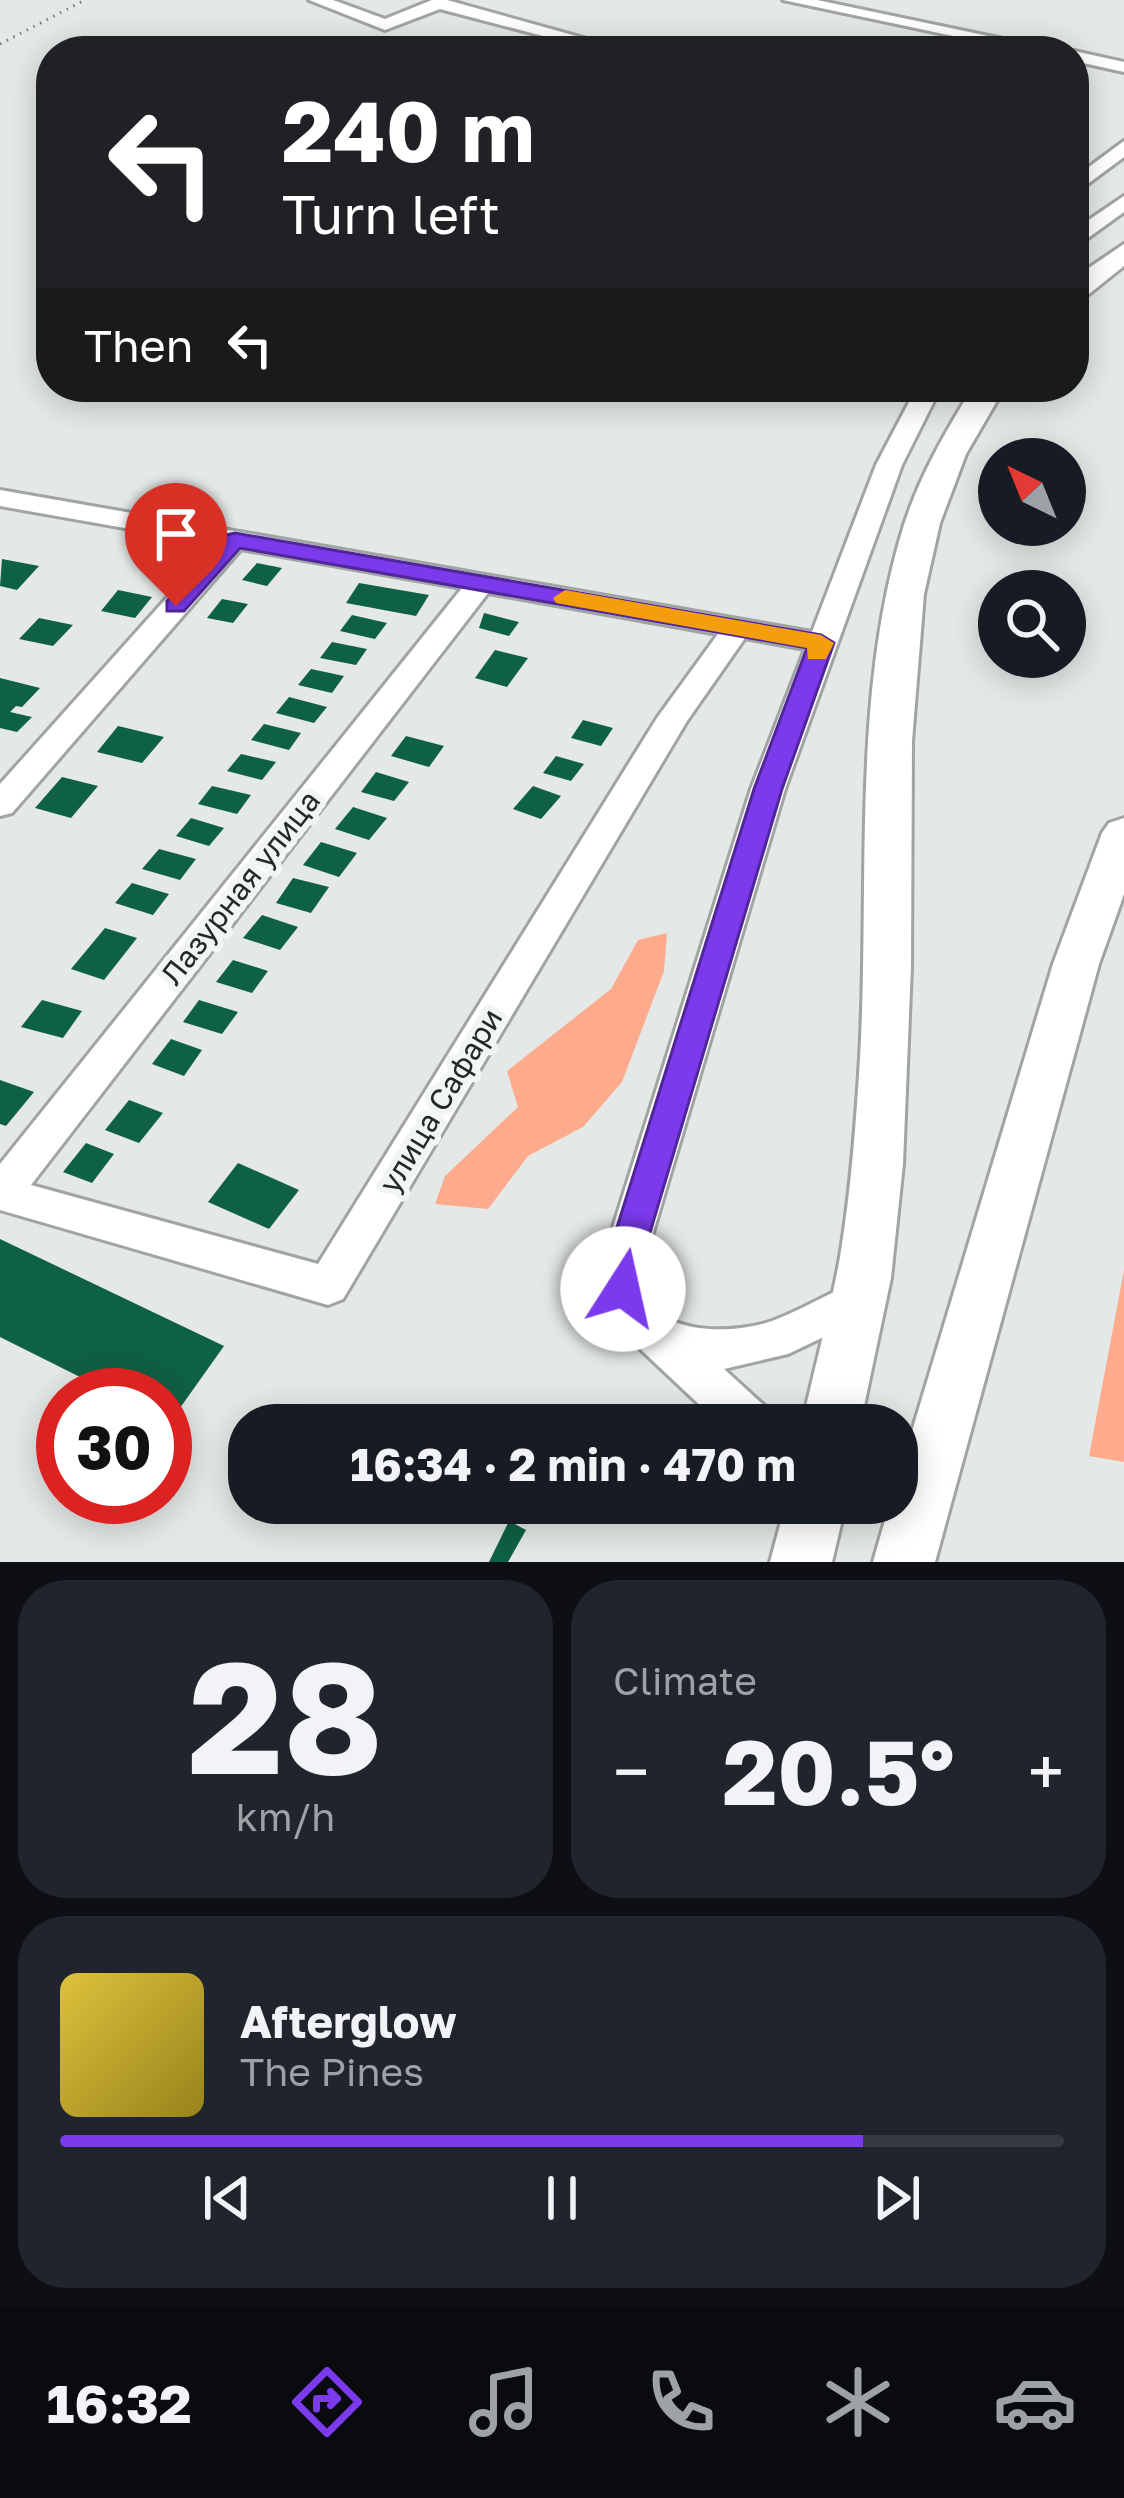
<!DOCTYPE html>
<meta charset="utf-8">
<style>
:root{--surface:#171b24;--page:#20242c;--text:#f1f3f6;--muted:#9ea1a6;--line:#363941;--accent:#7c3aed}
body{margin:0;font-family:"Golos Text",sans-serif;background:var(--page);color:var(--text);height:100vh;display:flex;flex-direction:column;font-size:45px;white-space:nowrap}
*{box-sizing:border-box;margin:0}
p{font-size:39px;color:var(--muted)}
.icon{flex:none;width:66px;height:66px;fill:none;stroke:currentColor;stroke-width:2;stroke-linecap:round;stroke-linejoin:round}
.map{position:relative;height:1562px;overflow:hidden}
.panel{display:flex;flex-direction:column;gap:18px;padding:18px;background:#0d0f14;flex:1}
.panel>*{flex:none}
.top-card{position:absolute;left:36px;top:36px;width:1053px;height:366px;border-radius:48px;box-shadow:0 6px 30px #0003;background:#202124;color:#fff;overflow:hidden}
.needle{width:78px;rotate:317deg}
.tools{position:absolute;left:978px;top:438px;display:grid;gap:24px}
.tools a{display:grid;place-items:center;width:108px;height:108px;border-radius:50%;background:var(--surface);box-shadow:0 6px 30px #0003;font-size:60px}
.speed{position:absolute;left:36px;top:1368px;display:flex;gap:24px;font-size:60px;font-weight:700;text-align:center}
.speed>*{display:grid;place-content:center;width:156px;height:156px;border-radius:50%;background:var(--surface);box-shadow:0 6px 30px #0003;line-height:1}
.speed .limit{border:18px solid #d22;background:#fff;color:#111}
.pin{position:absolute;display:grid;place-items:center;width:102px;height:102px;color:#fff;margin:-123px -51px;border-radius:50% 50% 50% 0;rotate:-45deg;box-shadow:0 0 12px #0007}
.pin .icon{rotate:45deg}
.me{position:absolute;width:132px;margin:-66px;rotate:10deg;stroke-linejoin:round;filter:drop-shadow(0 0 9px #0008)}
.turn{display:flex;align-items:center;gap:42px;height:252px;padding:0 48px;font-size:54px}
.turn .icon{width:156px;height:156px;stroke-width:2.5}
.turn b{display:block;font-size:84px;line-height:102px}
.then{display:flex;align-items:center;height:114px;padding:0 48px;background:#0003;gap:24px;font-size:45px}
.big{font-size:90px;font-weight:700;line-height:1.1}
.panel .card{flex:1;display:flex;flex-direction:column;justify-content:center;gap:18px;min-width:0;padding:0 42px;border-radius:48px;background:var(--page)}
.panel .dial{align-items:center;gap:0}
.dial b{font-size:156px;line-height:1}
.song{display:flex;align-items:center;gap:36px}
.cover{width:144px;height:144px;border-radius:18px;background:linear-gradient(135deg,hsl(50 70% 55%),hsl(50 70% 35%))}
.played{height:12px;border-radius:6px;background:linear-gradient(90deg,var(--accent) 80%,var(--line) 80%)}
.keys{display:flex;justify-content:space-around;direction:ltr}
.heat{display:flex;justify-content:space-between;align-items:center;font-size:66px;direction:ltr}
.panel .tiles{flex:1;display:grid;gap:18px;grid-template-columns:1fr 1fr}
.card:last-child{grid-column:span 2}
.trip{position:absolute;left:228px;top:1404px;width:690px;height:120px;border-radius:48px;background:var(--surface);box-shadow:0 6px 30px #0003;font-weight:700;line-height:120px;text-align:center}
.tabs{display:flex;height:192px;justify-content:space-around;align-items:center;background:#090b0e;color:var(--muted)}
.tabs .icon{width:84px;height:84px}
.tabs .active{color:var(--accent)}
.tabs b{font-size:54px;color:var(--text)}
.map>svg:first-child{display:block}
</style>
<div class="map">
<svg width="1124" height="1562" viewBox="0 0 1124 1562">
<rect width="100%" height="100%" fill="#e4e8e6"/>
<g fill="#feaa8d">
<path d="M667 933 664 971 622 1082 583 1127 528 1156 488 1209 435 1204 445 1176 518 1107 507 1071 611 989 638 940Z"/>
<path d="M1124 1270V1462L1089 1456Z"/>
</g>
<g fill="#0f6143">
<path d="M2 559 39 566 17 590 0 586Z"/>
<path d="M257 563 282 568 267 586 242 580Z"/>
<path d="M359 583 429 595 416 616 346 603Z"/>
<path d="M118 590 152 597 135 618 101 611Z"/>
<path d="M222 599 248 604 233 623 207 618Z"/>
<path d="M484 613 519 622 509 636 479 628Z"/>
<path d="M352 615 387 623 375 639 340 631Z"/>
<path d="M39 618 73 625 53 646 19 639Z"/>
<path d="M332 642 367 649 356 665 320 658Z"/>
<path d="M495 650 528 658 507 687 475 678Z"/>
<path d="M311 669 344 676 332 693 298 685Z"/>
<path d="M0 678 40 688 22 707 16 706 10 712 32 717 17 732 0 728Z"/>
<path d="M289 697 327 707 314 723 276 713Z"/>
<path d="M583 720 613 728 601 746 571 738Z"/>
<path d="M264 724 301 733 289 750 251 740Z"/>
<path d="M118 726 164 737 142 763 97 752Z"/>
<path d="M406 736 444 746 429 767 391 756Z"/>
<path d="M241 754 276 762 262 780 227 771Z"/>
<path d="M556 756 584 764 571 781 543 773Z"/>
<path d="M376 772 409 782 394 801 361 792Z"/>
<path d="M62 777 98 786 71 818 35 808Z"/>
<path d="M212 786 251 795 237 814 198 804Z"/>
<path d="M533 786 561 796 541 819 513 809Z"/>
<path d="M353 807 387 818 369 840 335 829Z"/>
<path d="M191 818 224 828 209 846 176 836Z"/>
<path d="M321 842 357 853 339 877 303 865Z"/>
<path d="M159 849 196 859 180 880 142 869Z"/>
<path d="M293 878 329 887 311 913 276 903Z"/>
<path d="M132 883 169 894 153 915 115 903Z"/>
<path d="M262 915 298 927 280 950 243 938Z"/>
<path d="M105 928 137 938 104 980 71 969Z"/>
<path d="M233 960 268 971 252 993 216 982Z"/>
<path d="M42 1000 82 1011 63 1038 21 1027Z"/>
<path d="M199 1000 238 1012 222 1034 183 1022Z"/>
<path d="M171 1039 202 1050 184 1076 152 1064Z"/>
<path d="M0 1080 34 1092 6 1126 0 1124Z"/>
<path d="M129 1100 163 1113 139 1143 105 1130Z"/>
<path d="M86 1143 114 1154 92 1183 63 1172Z"/>
<path d="M238 1163 299 1190 269 1229 208 1202Z"/>
<path d="M0 1239 224 1346 170 1422 165 1419V1395H116L0 1337Z"/>
<path d="M509 1521 526 1530 508 1562H489Z"/>
</g>
<g fill="none" stroke-linecap="round" stroke-linejoin="round">
<g stroke="#a0a4a2" stroke-width="6">
<g id="minor">
<path d="M309 0H333L385 19 432 0H447L630 51H600L440 9 385 30Z"/>
<path d="M783 0H817L1060 51H1024Z"/>
<path d="M1072 51H1074L1124 62V72L1074 61Z"/>
<path d="M1124 141V157L1074 194V178Z"/>
<path d="M1124 196V212L1074 248V230Z"/>
<path d="M917 387H941L902 465 785 789 646 1256C646 1268 643 1282 647 1293 661 1338 738 1333 772 1321 802 1310 828 1293 857 1282L872 1288 879 1301 872 1314 788 1354 724 1369 769 1410 776 1425H721L619 1329 601 1289 604 1256 751 789 805 649 745 638 687 721 343 1299 328 1305 0 1210V1164L462 588 241 549 12 813 0 816V784L215 544 0 506V490L812 632 876 465ZM488 593 718 634 657 718 318 1264 31 1185Z"/>
</g>
</g>
<g stroke="#a0a4a2" stroke-width="6">
<g id="major">
<path d="M1124 244V266L1084 298 1074 301V278Z"/>
<path d="M973 387H1005L966 454 940 523 924 594 912 741 911 967 903 1164 891 1278 860 1425H802C814 1369 830 1313 840 1257 851 1191 856 1124 860 1058 870 882 851 694 904 525 920 475 946 431 973 387Z"/>
<path d="M1124 818V894L1099 964 935 1562H873L890 1503H897V1481L1053 964 1102 833 1109 823Z"/>
<path d="M786 1503H846L832 1562H770Z"/>
</g>
</g>
<path stroke="#7c7f7e" stroke-width="3" stroke-dasharray="1.5 6" stroke-linecap="butt" d="M0 44 85 0"/>
<use href="#minor" fill="#fff" fill-rule="evenodd"/>
<use href="#major" fill="#fff" fill-rule="evenodd"/>
</g>
<path fill="#7c3aed" stroke="#51269a" stroke-width="3" d="M235 533 821 635 834 643 782 789 643 1256 636 1300 623 1305 610 1300 605 1289 608 1256 754 789 807 648 240 548 184 611H167V601L226 535Z"/>
<path fill="#f59e0b" d="M565 590 821 635 834 643 826 659H808L807 648 556 603 553 598Z"/>
<g text-anchor="middle" stroke-width="12" stroke-linejoin="round" paint-order="stroke">
<g font-size="30" fill="#262827" stroke="#f1f5f3">
<text transform="translate(241 888) rotate(-52)" y="10">Лазурная улица</text>
<text transform="translate(441 1101) rotate(-59)" y="10">улица Сафари</text>
</g>
</g>
</svg>
<div class="tools">
<a><svg class="needle" viewBox="-14 -14 28 28"><path d="M0-13l5 13h-10z" fill="#e53935"/><path d="M0 13l5-13h-10z" fill="#9ea1a6"/></svg></a>
<a><svg class="icon" aria-label="search" viewBox="0 0 24 24"><circle cx="10" cy="10" r="6"/><path d="M15 15l6 6"/></svg></a>
</div>
<div class="speed"><div class="limit">30</div></div>
<div class="pin" style="left:176px;top:606px;background:#d93025"><svg class="icon" aria-label="arrive" viewBox="0 0 24 24"><path d="M6 21V4h12l-3 4 3 4H6"/></svg></div>
<svg class="me" style="left:623px;top:1289px" viewBox="-20 -20 40 40"><circle r="19" fill="#fff"/><path d="M0-13L10 11 0 6-10 11z" fill="#7c3aed"/></svg>
<div class="trip">16:34 · 2 min · 470 m</div>
<div class="top-card">
<div class="turn"><svg class="icon" aria-label="left" viewBox="0 0 24 24"><path d="M17 20v-9H6M10 6l-5 5 5 5"/></svg><div><b>240 m</b>Turn left</div></div>
<div class="then">Then<svg class="icon" aria-label="left" viewBox="0 0 24 24"><path d="M17 20v-9H6M10 6l-5 5 5 5"/></svg></div>
</div>
</div>
<section class="panel">
<div class="tiles">
<div class="card dial"><b>28</b><p>km/h</p></div>
<div class="card"><p>Climate</p>
<div class="heat"><a>−</a><b class="big">20.5°</b><a>+</a></div>
</div>
<div class="card">
<div class="song"><i class="cover"></i><div><b>Afterglow</b><p>The Pines</p></div></div>
<div class="played"></div>
<div class="keys"><svg class="icon" aria-label="previous" viewBox="0 0 24 24"><path d="M18 5L8 12l10 7zM5 5v14"/></svg><svg class="icon" aria-label="pause" viewBox="0 0 24 24"><path d="M8 5v14M16 5v14"/></svg><svg class="icon" aria-label="next" viewBox="0 0 24 24"><path d="M6 5l10 7-10 7zM19 5v14"/></svg></div>
</div>
</div>
</section>
<nav class="tabs">
<b>16:32</b>
<svg class="icon active" aria-label="directions" viewBox="0 0 24 24"><path d="M12 3l9 9-9 9-9-9zM9 14v-3h6M13 9l2 2-2 2"/></svg>
<svg class="icon" aria-label="music" viewBox="0 0 24 24"><path d="M9 18V5l10-2v13"/><circle cx="6" cy="18" r="3"/><circle cx="16" cy="16" r="3"/></svg>
<svg class="icon" aria-label="phone" viewBox="0 0 24 24"><path d="M5 4h4l2 5-3 2q2 4 5 5l2-3 5 2v4C11 20 4 13 5 4z"/></svg>
<svg class="icon" aria-label="climate" viewBox="0 0 24 24"><path d="M12 3v18M4 7l16 10M4 17L20 7"/></svg>
<svg class="icon" aria-label="car" viewBox="0 0 24 24"><path d="M5 17H2v-5l4-1 3-4h7l3 4 3 1v5h-3M9 17h6M6 11h13"/><circle cx="7" cy="17" r="2"/><circle cx="17" cy="17" r="2"/></svg>
</nav>
